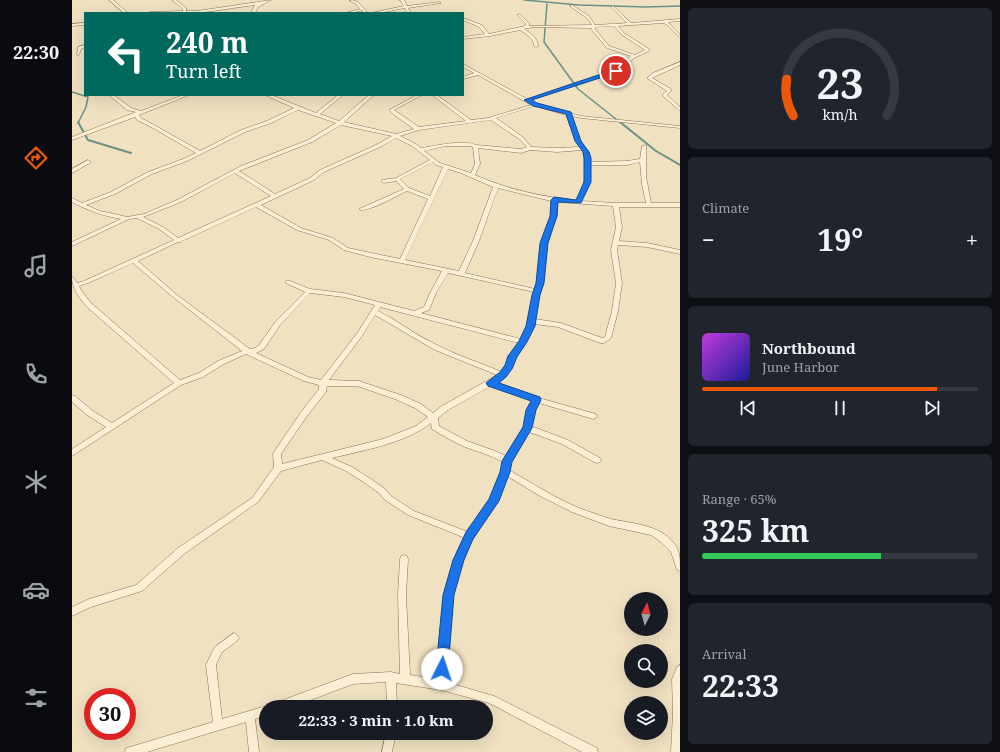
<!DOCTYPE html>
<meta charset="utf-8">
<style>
:root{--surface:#171b24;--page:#20242c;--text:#f1f3f6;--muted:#9ea1a6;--line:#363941;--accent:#ea580c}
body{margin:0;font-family:"Noto Serif",serif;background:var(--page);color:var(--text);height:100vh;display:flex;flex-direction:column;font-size:15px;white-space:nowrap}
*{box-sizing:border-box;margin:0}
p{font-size:13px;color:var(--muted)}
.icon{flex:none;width:22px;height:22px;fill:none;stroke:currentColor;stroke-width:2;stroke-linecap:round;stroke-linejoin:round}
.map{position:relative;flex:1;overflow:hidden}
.drawer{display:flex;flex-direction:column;gap:8px;padding:8px;background:#0d0f14;width:320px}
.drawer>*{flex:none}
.guide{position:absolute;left:12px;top:12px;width:380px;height:84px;border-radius:0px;box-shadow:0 4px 16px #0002;background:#00695c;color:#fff;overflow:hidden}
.needle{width:26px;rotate:6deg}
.tools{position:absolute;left:552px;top:592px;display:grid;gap:8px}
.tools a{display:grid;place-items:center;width:44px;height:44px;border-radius:50%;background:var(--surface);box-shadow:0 4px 16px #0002;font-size:20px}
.speed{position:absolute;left:12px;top:688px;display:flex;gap:8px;font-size:20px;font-weight:700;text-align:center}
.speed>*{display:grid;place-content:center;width:52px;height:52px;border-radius:50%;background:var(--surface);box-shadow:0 4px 16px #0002;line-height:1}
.speed .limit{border:6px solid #d22;background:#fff;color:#111}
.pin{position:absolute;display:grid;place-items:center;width:34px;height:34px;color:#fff;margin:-17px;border:2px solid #fff;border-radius:50%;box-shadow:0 1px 4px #0007}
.me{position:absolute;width:44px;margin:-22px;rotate:4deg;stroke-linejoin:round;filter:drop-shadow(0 0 3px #0008)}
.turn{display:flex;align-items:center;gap:14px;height:84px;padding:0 16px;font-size:18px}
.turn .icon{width:52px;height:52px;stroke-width:2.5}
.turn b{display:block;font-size:28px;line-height:34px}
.big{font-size:30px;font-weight:700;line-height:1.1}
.drawer .card{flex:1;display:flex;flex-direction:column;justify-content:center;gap:6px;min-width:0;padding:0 14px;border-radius:6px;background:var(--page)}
.drawer .dial{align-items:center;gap:0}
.dial svg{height:104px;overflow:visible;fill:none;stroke:var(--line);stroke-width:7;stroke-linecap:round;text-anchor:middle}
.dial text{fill:var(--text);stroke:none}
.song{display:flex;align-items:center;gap:12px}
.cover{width:48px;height:48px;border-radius:6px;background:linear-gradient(135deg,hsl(290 70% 55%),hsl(240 70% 35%))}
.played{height:4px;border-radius:2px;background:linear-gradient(90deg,var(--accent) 85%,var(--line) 85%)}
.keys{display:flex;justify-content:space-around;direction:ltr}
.heat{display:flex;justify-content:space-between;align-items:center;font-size:22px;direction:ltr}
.charge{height:6px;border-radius:3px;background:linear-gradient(90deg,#34c759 65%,var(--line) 0)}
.trip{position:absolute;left:187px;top:700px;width:234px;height:40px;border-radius:20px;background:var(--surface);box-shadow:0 4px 16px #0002;font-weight:700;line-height:40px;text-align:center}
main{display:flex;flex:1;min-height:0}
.tabs{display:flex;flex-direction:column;width:72px;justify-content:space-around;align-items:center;background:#090b0e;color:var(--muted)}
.tabs .icon{width:28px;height:28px}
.tabs .selected{color:var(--accent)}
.tabs b{font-size:18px;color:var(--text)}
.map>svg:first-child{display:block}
</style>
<main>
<nav class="tabs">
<b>22:30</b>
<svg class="icon selected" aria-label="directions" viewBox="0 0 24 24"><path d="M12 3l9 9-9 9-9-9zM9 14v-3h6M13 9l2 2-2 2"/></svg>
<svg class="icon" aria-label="music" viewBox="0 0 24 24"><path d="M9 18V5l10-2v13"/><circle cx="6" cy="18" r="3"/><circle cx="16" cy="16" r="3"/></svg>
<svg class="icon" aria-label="phone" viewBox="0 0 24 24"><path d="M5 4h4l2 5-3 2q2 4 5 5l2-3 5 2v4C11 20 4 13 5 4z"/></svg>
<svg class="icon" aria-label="climate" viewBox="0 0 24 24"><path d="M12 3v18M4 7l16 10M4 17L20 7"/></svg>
<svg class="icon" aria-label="car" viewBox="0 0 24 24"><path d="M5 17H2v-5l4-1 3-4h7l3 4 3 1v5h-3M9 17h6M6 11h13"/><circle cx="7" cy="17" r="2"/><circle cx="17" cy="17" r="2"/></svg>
<svg class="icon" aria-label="filters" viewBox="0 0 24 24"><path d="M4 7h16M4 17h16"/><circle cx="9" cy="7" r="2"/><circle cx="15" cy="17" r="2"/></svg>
</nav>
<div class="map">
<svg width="608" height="752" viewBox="0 0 608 752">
<rect width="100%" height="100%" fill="#f0e1c1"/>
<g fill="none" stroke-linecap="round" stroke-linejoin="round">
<g stroke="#6a9186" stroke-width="1.5">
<path d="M452 0 507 5 574 7 608 6"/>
<path d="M475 4 472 42 506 89 549 123"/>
<path d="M0 92 16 97 14 107 6 123"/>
</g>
<g stroke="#6a9186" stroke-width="2">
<path d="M6 122 16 140 59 153"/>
<path d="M548 122 584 151 608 165"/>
</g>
<g stroke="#8b7158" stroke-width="1">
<g id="street">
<path d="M37 0H41L56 13H52Z"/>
<path d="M100 0H104L114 8V11H125L199 0 186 7 183 13H179L183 5 126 13H76L78 12 111 11V9Z"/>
<path d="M280 0 286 2 296 13H292L290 10 280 13H273L288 9 284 4 278 1Z"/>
<path d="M328 0H332L335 6 367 2 369 3 336 8 339 13H335L333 8 307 13H299L332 6Z"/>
<path d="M500 5 517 16 523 25 540 24 542 23 544 24 555 23 539 7 541 6 559 23 608 19V21L596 22 608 35V38L594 24 591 23 546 26 552 33 577 49V51L562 58 546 72 458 100 465 104 509 116 608 126V128L509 118 499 116 508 141 517 152 518 162 555 161 568 159 570 146 574 145V176L579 203H608V207H547L550 227 547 241 575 243 608 250V254L575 247 546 245 545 250 550 283 546 311 539 338 532 343H528L486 327 462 324 454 342 444 357 439 368 433 377 425 382 467 398 524 414 525 416 524 418 521 419 467 403 463 410 459 426 496 440 528 458 529 460 528 462 525 463 522 462 490 444 457 432 439 461 437 470C460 483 483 498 507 508 518 512 529 516 539 519 558 523 579 524 595 536 608 548 608 553 608 571L605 570 599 552 589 542 579 535 537 526 500 512 468 496 435 476 425 503 401 539 390 560 381 595 378 622 374 682 422 696 525 748 526 752H510L417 703 369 690 324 683 325 707H315L314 682 281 684 220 707H202L203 703 281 674 319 672 328 674 326 595 328 559 329 556 332 555 335 556 336 559 334 595 338 675 365 679C367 640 368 598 382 560 384 552 389 545 393 538L336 515 313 500 307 493 293 483 274 471 250 460 209 471 186 502 112 554 70 591 19 607 0 616V607L17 599 64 585 106 548 180 498 202 467 201 454 202 452 229 412 247 389V385L232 381 174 354 150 365 131 377 109 385 0 456V449L34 427 15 415 0 402V395L3 396 21 411 40 423 102 383 15 307C7 297 0 289 0 277L2 278 5 283 12 281 102 240 87 229 65 218 57 219 0 246V242L49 219C31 216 15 210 0 202V198L10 203 39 192 76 172 111 159 124 153 81 128 65 120 63 117 0 140V137L64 112 55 110 37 95H42L59 108 69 111 111 95H117L67 115 69 118 84 126 128 151 169 130 195 121 222 108 193 95H199L244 113 266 95H271L248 114 267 121 297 95H302L272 122 324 134 342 129 322 115 317 110 345 95H350L322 110 347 127 394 121 360 95H365L399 120 416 118 459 105 406 75 391 79V77L402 73 391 67V64L455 99 542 70 559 56 535 48 520 30 519 28 461 27 452 29C458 33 466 38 466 46L464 47 462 46C462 38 454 34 448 30L418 36 391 39V37L413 34 407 27 391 20V18L410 25 417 34 453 26 454 24 445 15 447 14 457 23V26L520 25 515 18 499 7 498 6ZM542 26 550 35 573 50 563 55 537 46 523 29V27ZM463 106 494 115 504 141 508 147 485 148 459 147 451 137 424 118ZM226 110 264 123 236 140 169 166 105 200 72 214 55 217 47 215 28 211 14 205 43 194 80 174 115 161 173 132 199 123ZM419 120 447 139 455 147 449 149 404 145C392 139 363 146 349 148L344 144 328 136 347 130ZM269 125 320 136 304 145 248 170 238 178 203 194 167 171 240 142ZM324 138 340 146 358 160 324 178 310 180V182L312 183 324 181 332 189 287 209 288 210C299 211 324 196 335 191L356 199 328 259 276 248 261 238 229 228 189 205 242 180 252 172 308 147ZM374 146H398L401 147 403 164 399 173 368 163 352 151ZM406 148 449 153 458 150 485 152 510 150C513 155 514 175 512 182 511 188 507 195 504 200 469 197 435 189 403 175L408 164ZM361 162 364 165 371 167 358 196 337 188 328 179ZM568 162 570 184 574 203H544L509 201 518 182V165H555ZM376 169 389 173 421 187 401 241 387 271 333 260ZM163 173 199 196 106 238 91 227 71 217 109 202ZM426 188 479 201V216L469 243 465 283 463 289 393 273 407 241ZM485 202 541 206 544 227 539 250 544 283 540 311 533 337 530 338 489 323 463 319 467 295 471 283 475 243 485 216ZM184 207 225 230 257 240 272 250 298 257 370 271 358 293 352 307 342 311 272 293 238 289 218 281H214L213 282 214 283 233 292 204 321 187 345 183 348 178 349 105 295 66 261 106 242H109L110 241ZM61 263 101 297 170 351 146 361 127 373 108 380 19 303 11 293 7 286 16 283ZM376 273 462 292 455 326 449 339 349 313 357 310 364 293ZM238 293 272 297 303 305 286 332 249 380 236 377 184 353 192 349 208 325ZM308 307 447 343 439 354 430 372C406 362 381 354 359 342 340 333 325 320 306 311ZM303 315 363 350 425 375 370 406 361 413 349 404 329 395 287 381 257 380 290 336ZM255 386H285L323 399 343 408 356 417 344 426 311 439 210 464 209 454 235 416 254 392ZM419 386 461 401 455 410 451 428 434 456 423 451 395 441 367 426 366 418 376 410ZM359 423 360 429C371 436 382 442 393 447 406 452 419 455 431 462L429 471 419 499 396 532 342 511 319 496 313 489 299 479 280 467 260 458C292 450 332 444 359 423Z"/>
<path d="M13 23V25L0 26V24Z"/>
<path d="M13 45V47L9 49 7 55H5L6 47Z"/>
<path d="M608 62V65L580 78 599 89V91L595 95 608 107V111L590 95 595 91 575 78 581 73Z"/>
<path d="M16 160 19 162 18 163 0 173V169Z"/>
<path d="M162 633 165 635 167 638 165 641 150 652 144 665 150 719 194 706 196 707H194V716L183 719 187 752H177L174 722 75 752H53L54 748 58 747 141 722 134 665 140 652 144 646Z"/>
<path d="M608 665V752H599L601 712 600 679 605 667Z"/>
<path d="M314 733H324L320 752H310Z"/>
</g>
</g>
<use href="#street" fill="#faeed5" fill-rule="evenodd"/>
</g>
<path fill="#1a73e8" stroke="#114b97" d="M544 69 546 71V72L460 100 465 103 499 112 509 141 517 152 519 158V182L509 203 486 202 485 216 476 243 472 283 468 295 463 326 455 342 445 357 440 369 434 377 427 383 468 397 469 400 464 410 460 428 440 462 438 472 427 501 401 539 392 560 382 595 376 669 374 674 370 676 365 674 364 669 371 595 381 560 394 532 417 499 428 472 430 461 451 427 454 410 459 401 416 386 414 383 428 372 433 365 436 356 447 341 454 326 460 295 464 283 468 243 478 216 479 200 482 197 504 200 512 182V158L511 152 503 141 494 114 461 106 452 100Z"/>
</svg>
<div class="tools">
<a><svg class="needle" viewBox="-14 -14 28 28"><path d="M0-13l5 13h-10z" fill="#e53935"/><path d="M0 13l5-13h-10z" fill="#9ea1a6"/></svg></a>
<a><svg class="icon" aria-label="search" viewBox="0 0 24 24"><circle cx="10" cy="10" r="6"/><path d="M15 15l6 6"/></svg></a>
<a><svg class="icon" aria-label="layers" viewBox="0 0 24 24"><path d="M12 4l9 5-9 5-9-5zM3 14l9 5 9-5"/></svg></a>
</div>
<div class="speed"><div class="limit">30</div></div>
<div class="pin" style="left:544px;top:71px;background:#d93025"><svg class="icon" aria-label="arrive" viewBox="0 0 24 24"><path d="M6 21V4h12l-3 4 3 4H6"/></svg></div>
<svg class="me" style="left:370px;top:669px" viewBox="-20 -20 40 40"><circle r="19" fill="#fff"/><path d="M0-13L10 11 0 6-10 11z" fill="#1a73e8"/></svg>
<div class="trip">22:33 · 3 min · 1.0 km</div>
<div class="guide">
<div class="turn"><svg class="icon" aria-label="left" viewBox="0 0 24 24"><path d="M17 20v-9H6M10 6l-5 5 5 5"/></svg><div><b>240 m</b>Turn left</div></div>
</div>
</div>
<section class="drawer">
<div class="card dial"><svg viewBox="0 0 100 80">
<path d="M14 69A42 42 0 1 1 86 69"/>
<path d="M14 69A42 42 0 0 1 9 41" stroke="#ea580c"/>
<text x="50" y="56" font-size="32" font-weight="700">23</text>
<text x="50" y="72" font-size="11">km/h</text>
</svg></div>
<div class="card"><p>Climate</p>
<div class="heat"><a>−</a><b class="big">19°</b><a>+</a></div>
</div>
<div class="card">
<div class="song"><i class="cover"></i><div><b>Northbound</b><p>June Harbor</p></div></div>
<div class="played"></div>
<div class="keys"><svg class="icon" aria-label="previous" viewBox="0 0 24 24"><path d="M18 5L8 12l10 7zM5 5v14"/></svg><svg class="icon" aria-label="pause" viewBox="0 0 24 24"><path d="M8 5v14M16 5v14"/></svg><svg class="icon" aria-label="next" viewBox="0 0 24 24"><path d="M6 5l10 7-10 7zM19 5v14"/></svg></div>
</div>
<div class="card"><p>Range · 65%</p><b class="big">325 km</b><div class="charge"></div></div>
<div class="card"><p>Arrival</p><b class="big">22:33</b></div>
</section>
</main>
